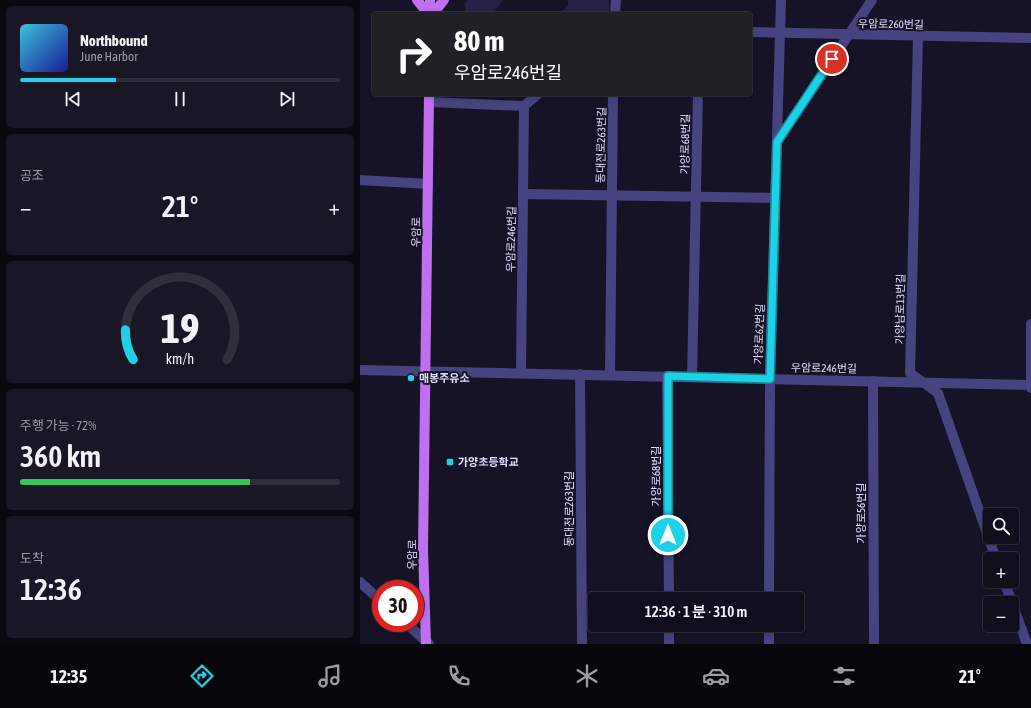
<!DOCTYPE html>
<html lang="ko">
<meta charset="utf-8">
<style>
:root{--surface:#100e1d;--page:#191726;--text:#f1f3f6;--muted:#9c9ca4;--line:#302e3b;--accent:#1ed1e6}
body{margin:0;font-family:"Asap Condensed","Noto Sans KR",sans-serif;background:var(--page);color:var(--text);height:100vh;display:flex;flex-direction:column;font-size:15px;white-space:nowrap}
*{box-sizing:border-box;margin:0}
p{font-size:13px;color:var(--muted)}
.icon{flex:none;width:22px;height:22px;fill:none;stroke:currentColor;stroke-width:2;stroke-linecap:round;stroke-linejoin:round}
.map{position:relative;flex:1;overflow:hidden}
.details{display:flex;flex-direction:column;gap:6px;padding:6px;background:#090810;width:360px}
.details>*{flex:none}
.banner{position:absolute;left:12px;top:12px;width:380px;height:84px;border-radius:4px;box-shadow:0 2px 6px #0003,0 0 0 1px var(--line);background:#202124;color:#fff;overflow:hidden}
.controls{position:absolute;left:623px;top:508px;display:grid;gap:8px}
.controls a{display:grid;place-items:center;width:36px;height:36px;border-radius:4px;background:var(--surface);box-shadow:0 2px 6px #0003,0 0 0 1px var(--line);font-size:20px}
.speed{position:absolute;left:12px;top:580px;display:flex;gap:8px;font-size:20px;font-weight:700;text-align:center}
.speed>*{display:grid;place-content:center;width:52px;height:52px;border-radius:50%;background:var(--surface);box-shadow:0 2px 6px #0003,0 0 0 1px var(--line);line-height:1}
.speed .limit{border:6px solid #d22;background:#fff;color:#111}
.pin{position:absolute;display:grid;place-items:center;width:34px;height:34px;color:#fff;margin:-17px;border:2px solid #fff;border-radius:50%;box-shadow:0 1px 4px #0007}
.me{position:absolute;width:44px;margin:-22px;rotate:0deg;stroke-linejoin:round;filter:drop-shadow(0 0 3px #0008)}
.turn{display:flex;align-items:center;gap:14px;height:84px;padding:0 16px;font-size:18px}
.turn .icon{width:52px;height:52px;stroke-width:2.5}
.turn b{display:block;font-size:28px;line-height:34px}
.big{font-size:30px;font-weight:600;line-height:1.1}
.details .card{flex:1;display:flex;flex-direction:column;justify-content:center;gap:6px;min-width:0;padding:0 14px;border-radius:6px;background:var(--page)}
.details .dial{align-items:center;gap:0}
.dial svg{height:104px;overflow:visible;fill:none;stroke:var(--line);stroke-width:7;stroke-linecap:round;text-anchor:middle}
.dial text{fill:var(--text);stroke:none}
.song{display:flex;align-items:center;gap:12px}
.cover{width:48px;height:48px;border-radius:6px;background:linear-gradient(135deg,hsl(190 70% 55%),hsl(240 70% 35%))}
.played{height:4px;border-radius:2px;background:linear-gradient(90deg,var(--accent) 30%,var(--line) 30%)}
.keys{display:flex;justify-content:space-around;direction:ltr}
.heat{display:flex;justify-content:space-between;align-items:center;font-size:22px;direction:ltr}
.charge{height:6px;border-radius:3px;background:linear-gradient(90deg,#34c759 72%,var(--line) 0)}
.trip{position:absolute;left:228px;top:592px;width:216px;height:40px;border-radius:4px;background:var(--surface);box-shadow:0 2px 6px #0003,0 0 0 1px var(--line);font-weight:600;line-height:40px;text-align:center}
.tab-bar{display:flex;height:64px;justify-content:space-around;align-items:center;background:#06060c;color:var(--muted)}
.tab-bar .icon{width:28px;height:28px}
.tab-bar .current{color:var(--accent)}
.tab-bar b{font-size:18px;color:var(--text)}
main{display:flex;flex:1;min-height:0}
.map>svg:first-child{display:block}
</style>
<main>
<section class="details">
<div class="card">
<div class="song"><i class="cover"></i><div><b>Northbound</b><p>June Harbor</p></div></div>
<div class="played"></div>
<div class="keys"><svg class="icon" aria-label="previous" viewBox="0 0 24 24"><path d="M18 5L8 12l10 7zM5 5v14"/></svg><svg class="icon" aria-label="pause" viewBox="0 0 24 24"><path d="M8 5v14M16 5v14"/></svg><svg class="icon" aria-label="next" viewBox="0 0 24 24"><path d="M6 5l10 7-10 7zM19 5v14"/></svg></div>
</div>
<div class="card"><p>공조</p>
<div class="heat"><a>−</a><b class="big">21°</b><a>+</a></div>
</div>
<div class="card dial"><svg viewBox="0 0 100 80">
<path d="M14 69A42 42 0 1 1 86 69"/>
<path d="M14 69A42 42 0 0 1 8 46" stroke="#1ed1e6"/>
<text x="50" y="56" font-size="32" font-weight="700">19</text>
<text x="50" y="72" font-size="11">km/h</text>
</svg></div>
<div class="card"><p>주행 가능 · 72%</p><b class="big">360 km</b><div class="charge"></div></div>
<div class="card"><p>도착</p><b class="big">12:36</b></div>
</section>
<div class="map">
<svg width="671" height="644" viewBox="0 0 671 644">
<rect width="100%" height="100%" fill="#161327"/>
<g fill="#282146">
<path d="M108 0H143L132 14H106L105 3Z"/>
<path d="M208 0H249V14H198L208 6Z"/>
</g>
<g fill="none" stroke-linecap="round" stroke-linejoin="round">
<g stroke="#464380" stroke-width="10">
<path d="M255 14 256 0"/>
<path d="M390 32 671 38"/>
<path d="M558 36 550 373 578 393 636 559"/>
<path d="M69 102 164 106 178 94"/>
<path d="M417 142 512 0"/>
<path d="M0 180 68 184"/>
<path d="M163 194 415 198"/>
<path d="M671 324V388"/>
<path d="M0 370 671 385"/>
<path d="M161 372 164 106"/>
<path d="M220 374 222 644"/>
<path d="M250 375 253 94"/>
<path d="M307 376 309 599"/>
<path d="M332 377 338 94"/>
<path d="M513 381 514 644"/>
<path d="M644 581 667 644"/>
<path d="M0 582 21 601"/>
<path d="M409 599 410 379 421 0"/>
<path d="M46 623 69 644"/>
<path d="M309 625V644"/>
<path d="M409 644V625"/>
</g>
<g stroke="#c070ef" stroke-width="10">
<path d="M57 0 68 14"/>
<path d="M70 0V14"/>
<path d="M73 14 84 0"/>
<path d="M66 644 63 550 69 94"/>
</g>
</g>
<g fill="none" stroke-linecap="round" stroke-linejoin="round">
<g stroke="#148896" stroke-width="10">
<path id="route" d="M308 535V376L410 379 417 142 472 59"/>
</g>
<use href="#route" stroke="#1ed1e6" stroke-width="7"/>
</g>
<g fill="#1ed1e6" stroke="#161327" stroke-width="1.5">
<circle cx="51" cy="378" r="4"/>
<rect x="86" y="458" width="8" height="8" rx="2"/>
</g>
<g text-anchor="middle" stroke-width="4" stroke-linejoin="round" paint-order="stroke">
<g font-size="11" fill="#e0dcfb" stroke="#161327">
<text transform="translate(531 24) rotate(1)" y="4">우암로260번길</text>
<text transform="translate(325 144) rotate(-89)" y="4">가양로68번길</text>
<text transform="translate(241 145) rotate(-89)" y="4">동대전로263번길</text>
<text transform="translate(56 232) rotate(-89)" y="4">우암로</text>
<text transform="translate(151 239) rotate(-89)" y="4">우암로246번길</text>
<text transform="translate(540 309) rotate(-89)" y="4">가양남로13번길</text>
<text transform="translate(399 334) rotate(-88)" y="4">가양로62번길</text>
<text transform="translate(464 368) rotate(1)" y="4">우암로246번길</text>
<text transform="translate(296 476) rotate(-90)" y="4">가양로68번길</text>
<text transform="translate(209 509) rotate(-90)" y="4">동대전로263번길</text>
<text transform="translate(501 513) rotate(-90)" y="4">가양로56번길</text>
<text transform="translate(52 555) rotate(-90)" y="4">우암로</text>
</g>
<g font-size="11" font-weight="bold" fill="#e0dcfb" stroke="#161327" text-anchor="start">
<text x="59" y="382">매봉주유소</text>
<text x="98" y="466">가양초등학교</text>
</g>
</g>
</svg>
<div class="controls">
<a><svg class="icon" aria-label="search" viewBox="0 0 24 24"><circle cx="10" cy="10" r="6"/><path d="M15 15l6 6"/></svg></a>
<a>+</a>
<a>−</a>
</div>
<div class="speed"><div class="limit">30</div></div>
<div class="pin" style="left:472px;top:59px;background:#d93025"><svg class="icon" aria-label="arrive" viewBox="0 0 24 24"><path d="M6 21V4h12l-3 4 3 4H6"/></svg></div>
<svg class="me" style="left:308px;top:535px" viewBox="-20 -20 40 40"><circle r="17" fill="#1ed1e6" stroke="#fff" stroke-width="3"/><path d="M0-11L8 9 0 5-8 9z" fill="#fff"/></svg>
<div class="trip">12:36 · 1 분 · 310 m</div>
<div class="banner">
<div class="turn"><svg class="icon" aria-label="right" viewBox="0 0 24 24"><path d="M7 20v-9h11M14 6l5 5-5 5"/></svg><div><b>80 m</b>우암로246번길</div></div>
</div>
</div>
</main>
<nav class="tab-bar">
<b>12:35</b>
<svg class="icon current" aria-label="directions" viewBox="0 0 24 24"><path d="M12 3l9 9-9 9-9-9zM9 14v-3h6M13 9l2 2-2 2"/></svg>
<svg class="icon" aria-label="music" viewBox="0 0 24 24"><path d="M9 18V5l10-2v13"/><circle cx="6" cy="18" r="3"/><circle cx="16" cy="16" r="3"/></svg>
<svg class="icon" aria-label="phone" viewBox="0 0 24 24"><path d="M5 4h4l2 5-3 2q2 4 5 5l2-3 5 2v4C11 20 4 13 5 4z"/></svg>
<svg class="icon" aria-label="climate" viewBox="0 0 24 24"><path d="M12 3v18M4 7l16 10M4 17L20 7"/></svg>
<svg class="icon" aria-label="car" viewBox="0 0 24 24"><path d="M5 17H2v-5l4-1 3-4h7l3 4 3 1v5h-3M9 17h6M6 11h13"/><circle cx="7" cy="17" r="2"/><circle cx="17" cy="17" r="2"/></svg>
<svg class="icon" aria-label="filters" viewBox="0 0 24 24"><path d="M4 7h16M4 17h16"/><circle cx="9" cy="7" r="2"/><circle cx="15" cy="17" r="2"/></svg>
<b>21°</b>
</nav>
